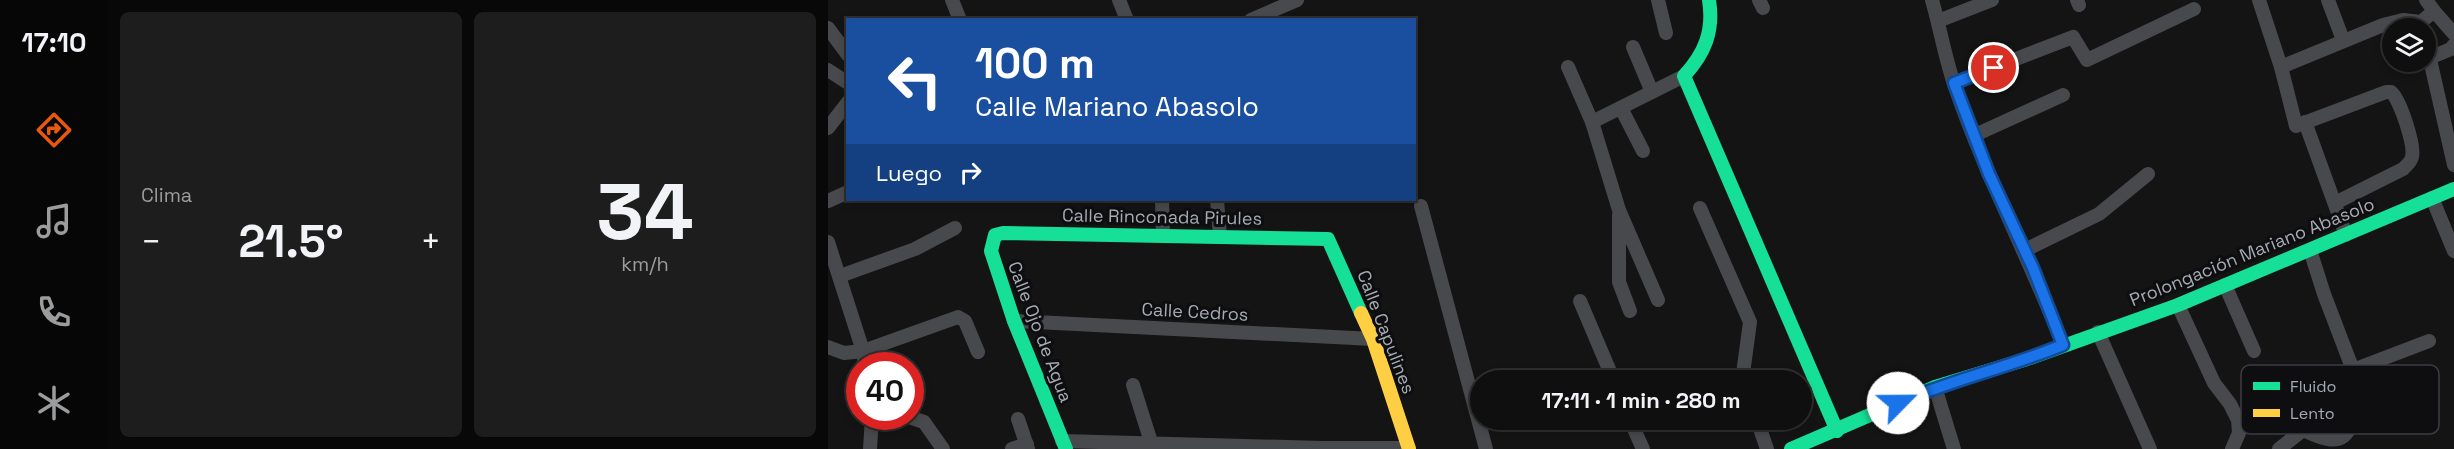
<!DOCTYPE html>
<html lang="es">
<meta charset="utf-8">
<style>
:root{--surface:#0f0f0f;--page:#1d1d1d;--text:#f1f3f6;--muted:#9b9c9e;--line:#2f2f2f;--accent:#ea580c}
body{margin:0;font-family:"Space Grotesk",sans-serif;background:var(--page);color:var(--text);height:100vh;display:flex;flex-direction:column;font-size:22px;white-space:nowrap}
*{box-sizing:border-box;margin:0}
p{font-size:20px;color:var(--muted)}
.icon{flex:none;width:33px;height:33px;fill:none;stroke:currentColor;stroke-width:2;stroke-linecap:round;stroke-linejoin:round}
.map{position:relative;flex:1;overflow:hidden}
.details{display:flex;flex-direction:column;gap:12px;padding:12px;background:#080808;width:720px}
.details>*{flex:none}
.top-card{position:absolute;left:18px;top:18px;width:570px;height:183px;border-radius:0px;box-shadow:0 3px 9px #0003,0 0 0 2px var(--line);background:#1a4fa0;color:#fff;overflow:hidden}
.tools{position:absolute;left:1554px;top:18px;display:grid;gap:12px}
.tools a{display:grid;place-items:center;width:54px;height:54px;border-radius:50%;background:var(--surface);box-shadow:0 3px 9px #0003,0 0 0 2px var(--line);font-size:30px}
.speed{position:absolute;left:18px;top:352px;display:flex;gap:12px;font-size:30px;font-weight:700;text-align:center}
.speed>*{display:grid;place-content:center;width:78px;height:78px;border-radius:50%;background:var(--surface);box-shadow:0 3px 9px #0003,0 0 0 2px var(--line);line-height:1}
.speed .limit{border:9px solid #d22;background:#fff;color:#111}
.pin{position:absolute;display:grid;place-items:center;width:51px;height:51px;color:#fff;margin:-26px;border:3px solid #fff;border-radius:50%;box-shadow:0 2px 6px #0007}
.me{position:absolute;width:66px;margin:-33px;rotate:67deg;stroke-linejoin:round;filter:drop-shadow(0 0 4px #0008)}
.turn{display:flex;align-items:center;gap:21px;height:126px;padding:0 30px;font-size:27px}
.turn .icon{width:78px;height:78px;stroke-width:2.5}
.turn b{display:block;font-size:42px;line-height:51px}
.then{display:flex;align-items:center;height:57px;padding:0 30px;background:#0003;gap:12px;font-size:22px}
.big{font-size:45px;font-weight:800;line-height:1.1}
.details .tile{flex:1;display:flex;flex-direction:column;justify-content:center;gap:9px;min-width:0;padding:0 21px;border-radius:9px;background:var(--page)}
.details .dial{align-items:center;gap:0}
.dial b{font-size:78px;line-height:1}
.heat{display:flex;justify-content:space-between;align-items:center;font-size:33px;direction:ltr}
.details .tiles{flex:1;display:grid;gap:12px;grid-template-columns:repeat(2,1fr)}
.trip{position:absolute;left:642px;top:370px;width:342px;height:60px;border-radius:30px;background:var(--surface);box-shadow:0 3px 9px #0003,0 0 0 2px var(--line);font-weight:800;line-height:60px;text-align:center}
main{display:flex;flex:1;min-height:0}
.menu{display:flex;flex-direction:column;width:108px;justify-content:space-around;align-items:center;background:#060606;color:var(--muted)}
.menu .icon{width:42px;height:42px}
.menu .selected{color:var(--accent)}
.menu b{font-size:27px;color:var(--text)}
.map>svg:first-child{display:block}
</style>
<main>
<nav class="menu">
<b>17:10</b>
<svg class="icon selected" aria-label="directions" viewBox="0 0 24 24"><path d="M12 3l9 9-9 9-9-9zM9 14v-3h6M13 9l2 2-2 2"/></svg>
<svg class="icon" aria-label="music" viewBox="0 0 24 24"><path d="M9 18V5l10-2v13"/><circle cx="6" cy="18" r="3"/><circle cx="16" cy="16" r="3"/></svg>
<svg class="icon" aria-label="phone" viewBox="0 0 24 24"><path d="M5 4h4l2 5-3 2q2 4 5 5l2-3 5 2v4C11 20 4 13 5 4z"/></svg>
<svg class="icon" aria-label="climate" viewBox="0 0 24 24"><path d="M12 3v18M4 7l16 10M4 17L20 7"/></svg>
</nav>
<section class="details">
<div class="tiles">
<div class="tile"><p>Clima</p>
<div class="heat"><a>−</a><b class="big">21.5°</b><a>+</a></div>
</div>
<div class="tile dial"><b>34</b><p>km/h</p></div>
</div>
</section>
<div class="map">
<svg width="1626" height="449" viewBox="0 0 1626 449">
<rect width="100%" height="100%" fill="#141414"/>
<g fill="none" stroke-linecap="round" stroke-linejoin="round">
<g stroke="#48494c" stroke-width="14">
<path d="M124 0 132 20"/>
<path d="M291 0 299 20"/>
<path d="M830 0 838 33"/>
<path d="M931 0 935 8"/>
<path d="M1104 0C1112 28 1117 57 1126 84 1156 173 1201 257 1235 345"/>
<path d="M1249 0 1251 5"/>
<path d="M1431 0 1453 67 1468 126 1558 92H1563C1572 99 1587 145 1584 157 1583 162 1579 165 1575 169L1507 203"/>
<path d="M1500 0 1515 40"/>
<path d="M1606 11 1626 34"/>
<path d="M423 20 469 0"/>
<path d="M1110 21 1164 0"/>
<path d="M0 28 20 55"/>
<path d="M1598 42 1626 165"/>
<path d="M805 47 824 92"/>
<path d="M1601 58 1623 49 1626 45"/>
<path d="M740 67 764 122 791 210 830 300"/>
<path d="M1453 67 1555 25 1575 20 1593 22 1606 11 1598 0"/>
<path d="M0 70 20 83"/>
<path d="M1126 83 1245 37 1259 60 1366 9"/>
<path d="M793 108 815 151"/>
<path d="M764 122 856 76"/>
<path d="M1477 122 1518 235"/>
<path d="M0 128 20 102"/>
<path d="M1147 135 1235 95"/>
<path d="M1604 198 1626 251"/>
<path d="M334 200 335 235"/>
<path d="M389 200 392 236"/>
<path d="M0 201 20 192"/>
<path d="M593 206 658 449"/>
<path d="M872 208 922 322 914 381"/>
<path d="M791 215V282L802 311"/>
<path d="M0 242 35 351 37 366"/>
<path d="M1197 250 1271 214 1320 174"/>
<path d="M1482 250 1496 294 1525 370 1601 341"/>
<path d="M12 276 87 249 127 228"/>
<path d="M1397 285 1426 351"/>
<path d="M752 301 786 381"/>
<path d="M1350 305 1386 383 1402 404 1410 420 1411 433 1404 449"/>
<path d="M186 321 545 339"/>
<path d="M1270 332 1322 449"/>
<path d="M0 347 16 353 35 351 130 317 137 321 150 352"/>
<path d="M305 385 323 442"/>
<path d="M1107 387 1126 449"/>
<path d="M81 417 96 422 115 449"/>
<path d="M190 419 200 449"/>
<path d="M802 420 815 449"/>
<path d="M929 420 939 449"/>
<path d="M234 441 494 448H581"/>
<path d="M42 449 44 417"/>
<path d="M184 449 199 444"/>
<path d="M1451 449 1475 430 1496 408 1502 405 1517 411 1523 425C1514 449 1492 438 1475 430"/>
</g>
<g stroke="#16e098" stroke-width="14">
<path d="M881 0C886 31 877 53 856 76L1009 431"/>
<path d="M238 449 186 321 163 251 167 235 175 233 500 239 533 313"/>
<path d="M963 449 1107 387 1199 359 1350 305 1626 189"/>
</g>
<path stroke="#ffcf43" stroke-width="14" d="M533 313 545 339 581 449"/>
</g>
<g fill="none" stroke-linecap="round" stroke-linejoin="round">
<g stroke="#114b97" stroke-width="15">
<path id="route" d="M1070 403C1124 380 1181 367 1235 345L1205 268 1161 174 1126 83 1166 68"/>
</g>
<use href="#route" stroke="#1a73e8" stroke-width="10"/>
</g>
<g text-anchor="middle" stroke-width="6" stroke-linejoin="round" paint-order="stroke">
<g font-size="18" fill="#a6abb4" stroke="#0e0e10">
<text transform="translate(334 217) rotate(1)" y="6">Calle Rinconada Pirules</text>
<text transform="translate(1424 252) rotate(-22)" y="6">Prolongación Mariano Abasolo</text>
<text transform="translate(367 312) rotate(3)" y="6">Calle Cedros</text>
<text transform="translate(212 332) rotate(69)" y="6">Calle Ojo de Agua</text>
<text transform="translate(558 332) rotate(69)" y="6">Calle Capulines</text>
</g>
</g>
<rect x="1413" y="365" width="198" height="69" rx="9" fill="#0e0e10" stroke="#3c3d41" stroke-width="1.5"/>
<rect x="1425" y="382" width="27" height="8" fill="#16e098"/>
<rect x="1425" y="409" width="27" height="8" fill="#ffcf43"/>
<g font-size="16" fill="#a6abb4">
<text x="1462" y="392">Fluido</text>
<text x="1462" y="419">Lento</text>
</g>
</svg>
<div class="tools">
<a><svg class="icon" aria-label="layers" viewBox="0 0 24 24"><path d="M12 4l9 5-9 5-9-5zM3 14l9 5 9-5"/></svg></a>
</div>
<div class="speed"><div class="limit">40</div></div>
<div class="pin" style="left:1166px;top:68px;background:#d93025"><svg class="icon" aria-label="arrive" viewBox="0 0 24 24"><path d="M6 21V4h12l-3 4 3 4H6"/></svg></div>
<svg class="me" style="left:1070px;top:403px" viewBox="-20 -20 40 40"><circle r="19" fill="#fff"/><path d="M0-13L10 11 0 6-10 11z" fill="#1a73e8"/></svg>
<div class="trip">17:11 · 1 min · 280 m</div>
<div class="top-card">
<div class="turn"><svg class="icon" aria-label="left" viewBox="0 0 24 24"><path d="M17 20v-9H6M10 6l-5 5 5 5"/></svg><div><b>100 m</b>Calle Mariano Abasolo</div></div>
<div class="then">Luego<svg class="icon" aria-label="right" viewBox="0 0 24 24"><path d="M7 20v-9h11M14 6l5 5-5 5"/></svg></div>
</div>
</div>
</main>
